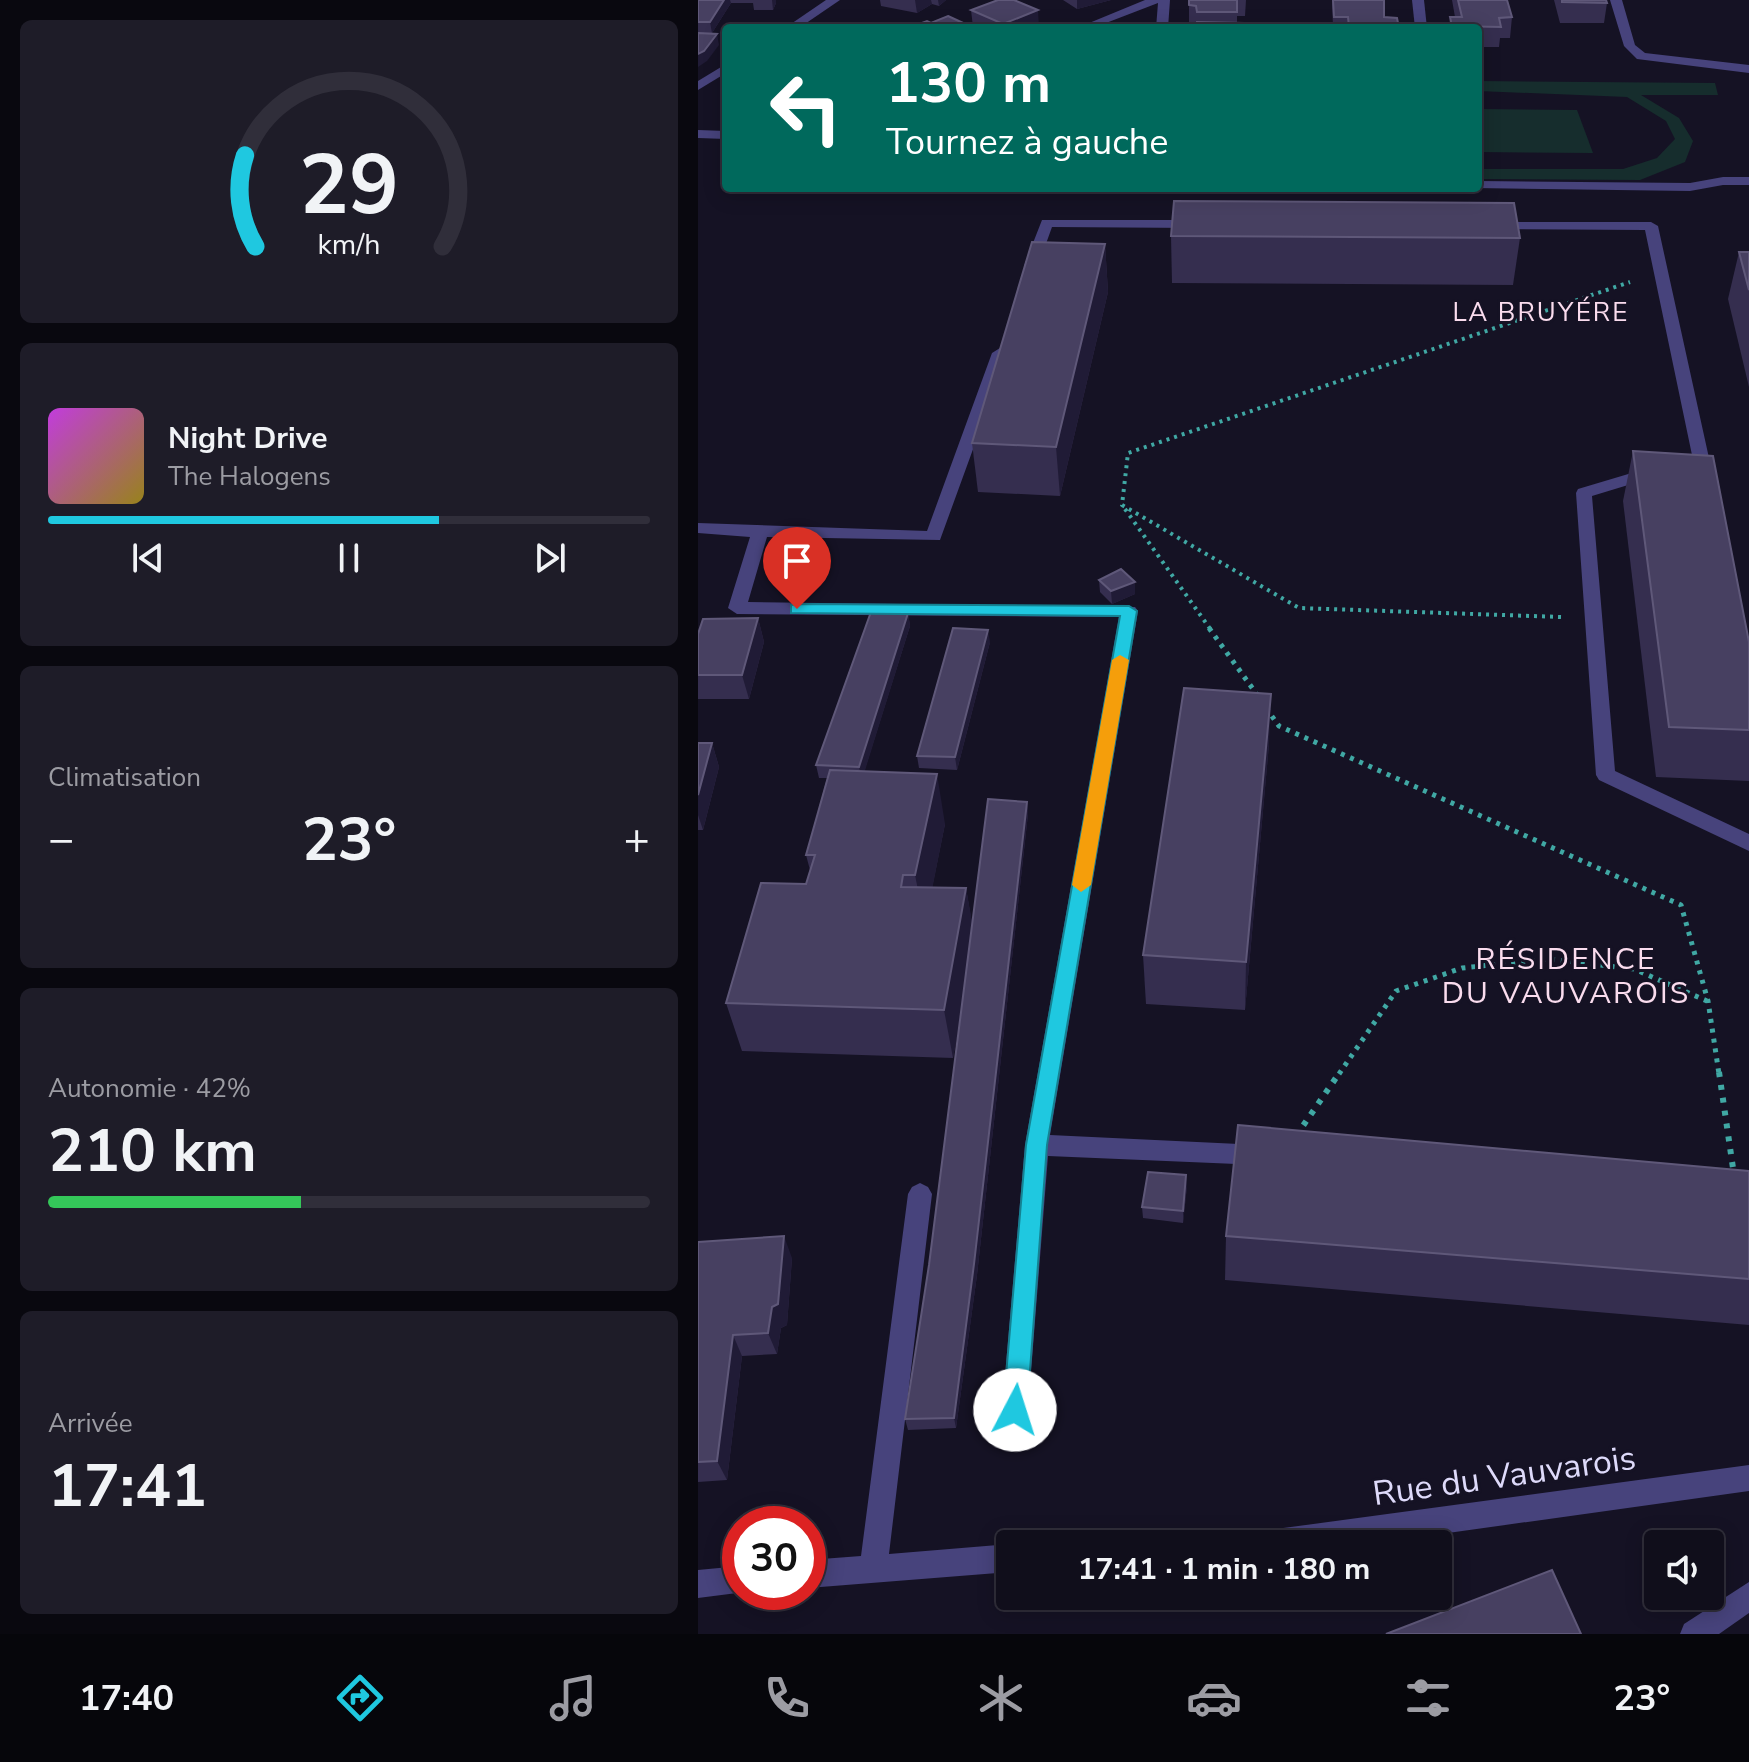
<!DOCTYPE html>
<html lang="fr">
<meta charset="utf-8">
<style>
:root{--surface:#100e1b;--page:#1e1c28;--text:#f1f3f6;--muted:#9c9ca3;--line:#302e3a;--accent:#1fc8e0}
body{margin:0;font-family:"Nunito Sans",sans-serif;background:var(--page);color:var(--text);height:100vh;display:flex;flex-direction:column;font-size:30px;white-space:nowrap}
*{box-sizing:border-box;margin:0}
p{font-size:26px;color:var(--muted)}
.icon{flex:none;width:44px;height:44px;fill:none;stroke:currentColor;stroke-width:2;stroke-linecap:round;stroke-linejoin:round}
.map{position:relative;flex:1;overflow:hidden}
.panel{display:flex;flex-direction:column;gap:20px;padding:20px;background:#09080f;width:698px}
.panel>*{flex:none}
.guide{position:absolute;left:24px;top:24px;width:760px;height:168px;border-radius:8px;box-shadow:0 4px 20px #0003,0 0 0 2px var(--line);background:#00695c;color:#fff;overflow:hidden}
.tools{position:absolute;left:946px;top:1530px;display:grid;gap:16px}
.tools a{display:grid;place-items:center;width:80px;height:80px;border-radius:8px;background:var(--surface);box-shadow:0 4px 20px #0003,0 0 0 2px var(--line);font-size:40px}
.speed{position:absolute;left:24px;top:1506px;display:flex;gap:16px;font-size:40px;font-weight:700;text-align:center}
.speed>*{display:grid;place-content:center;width:104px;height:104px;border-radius:50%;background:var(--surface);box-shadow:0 4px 20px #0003,0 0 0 2px var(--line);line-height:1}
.speed .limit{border:12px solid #d22;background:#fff;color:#111}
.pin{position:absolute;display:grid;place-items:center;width:68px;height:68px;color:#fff;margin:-82px -34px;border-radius:50% 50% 50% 0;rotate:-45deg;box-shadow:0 0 8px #0007}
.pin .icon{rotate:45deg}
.me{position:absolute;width:88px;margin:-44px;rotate:5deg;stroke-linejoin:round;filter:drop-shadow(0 0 6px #0008)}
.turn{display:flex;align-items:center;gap:28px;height:168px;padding:0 32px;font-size:36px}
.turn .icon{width:104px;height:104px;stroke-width:2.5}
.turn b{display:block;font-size:56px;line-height:68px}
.big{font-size:60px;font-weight:700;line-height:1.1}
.panel .widget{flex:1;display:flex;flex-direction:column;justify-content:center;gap:12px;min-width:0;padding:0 28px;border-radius:12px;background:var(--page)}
.panel .dial{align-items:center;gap:0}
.dial svg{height:208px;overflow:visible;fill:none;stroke:var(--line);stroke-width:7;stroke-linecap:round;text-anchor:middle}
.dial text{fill:var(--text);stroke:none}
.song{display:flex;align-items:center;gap:24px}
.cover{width:96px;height:96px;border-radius:12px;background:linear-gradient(135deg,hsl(290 70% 55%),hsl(50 70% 35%))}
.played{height:8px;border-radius:4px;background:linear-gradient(90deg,var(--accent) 65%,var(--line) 65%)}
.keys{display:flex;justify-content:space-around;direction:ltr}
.heat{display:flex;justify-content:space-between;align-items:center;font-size:44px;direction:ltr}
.charge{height:12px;border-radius:6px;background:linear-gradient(90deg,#34c759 42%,var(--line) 0)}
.trip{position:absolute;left:298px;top:1530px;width:456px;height:80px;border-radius:8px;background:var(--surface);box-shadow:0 4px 20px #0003,0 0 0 2px var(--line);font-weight:700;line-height:80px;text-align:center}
.dock{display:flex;height:128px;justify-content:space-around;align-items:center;background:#06060b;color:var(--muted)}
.dock .icon{width:56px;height:56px}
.dock .selected{color:var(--accent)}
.dock b{font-size:36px;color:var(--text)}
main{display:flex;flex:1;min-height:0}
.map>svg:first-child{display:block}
</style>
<main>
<section class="panel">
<div class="widget dial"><svg viewBox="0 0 100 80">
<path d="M14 69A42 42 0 1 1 86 69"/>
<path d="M14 69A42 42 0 0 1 10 34" stroke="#1fc8e0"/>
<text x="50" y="56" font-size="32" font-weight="700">29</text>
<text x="50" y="72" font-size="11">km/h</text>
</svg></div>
<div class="widget">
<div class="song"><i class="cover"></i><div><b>Night Drive</b><p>The Halogens</p></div></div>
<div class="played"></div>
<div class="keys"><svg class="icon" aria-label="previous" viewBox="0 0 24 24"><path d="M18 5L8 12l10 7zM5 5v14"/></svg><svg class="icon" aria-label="pause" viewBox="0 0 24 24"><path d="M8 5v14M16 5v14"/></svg><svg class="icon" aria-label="next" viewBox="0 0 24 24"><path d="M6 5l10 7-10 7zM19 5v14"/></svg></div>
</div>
<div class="widget"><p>Climatisation</p>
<div class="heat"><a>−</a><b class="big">23°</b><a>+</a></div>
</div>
<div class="widget"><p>Autonomie · 42%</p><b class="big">210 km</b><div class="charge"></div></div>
<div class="widget"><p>Arrivée</p><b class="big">17:41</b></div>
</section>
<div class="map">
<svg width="1051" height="1634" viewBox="0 0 1051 1634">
<rect width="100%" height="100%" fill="#151224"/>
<g fill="#162d2d">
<path d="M780 81 1017 83 1020 95H943L981 118 995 141 987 162 942 180 780 179V169H925L959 158 977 139 968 121 929 97 780 91Z"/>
<path d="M780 109 879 110 895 153 780 152Z"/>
</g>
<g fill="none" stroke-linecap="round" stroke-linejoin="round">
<g stroke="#40a8a4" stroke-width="4" stroke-dasharray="3 5" stroke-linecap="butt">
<path d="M427 509 513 630"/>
<path d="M863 617 601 608 424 505 430 453 932 282"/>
</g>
<g stroke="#40a8a4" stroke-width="5" stroke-dasharray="4 6" stroke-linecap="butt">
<path d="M511 628 560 696"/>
<path d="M568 708 581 726 983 905 1010 1001 1021 1074"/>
<path d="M641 1074 698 991 764 968 851 959 936 969 1009 1001"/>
</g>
<g stroke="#40a8a4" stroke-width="6" stroke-dasharray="5 8" stroke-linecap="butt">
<path d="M1021 1072 1036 1175"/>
<path d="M598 1136 642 1072"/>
</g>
<g fill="#47437c" fill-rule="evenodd">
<path d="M128 0H142L101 28H87Z"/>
<path d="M447 0H472L470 28H458L460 3 395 28H379Z"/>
<path d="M714 0H726L729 28H717Z"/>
<path d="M912 0H924L937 45 947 53 1051 65V73L939 59 926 46Z"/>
<path d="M28 64V73L0 90V81Z"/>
<path d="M0 130 28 131V139L0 138Z"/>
<path d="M1025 177H1051V185H1025L992 191 776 188H780V181L992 183Z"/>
<path d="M344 220H499L506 224 499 228 354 227 340 266 333 270 328 269 326 266Z"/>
<path d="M790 222H953L960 226 1011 458 1009 461 894 496 917 771 1051 834V851L901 780 898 775 878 493 880 489 994 455 947 230 795 229 788 225Z"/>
<path d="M302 348 310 353 242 540 69 537 50 602 437 607 440 611 352 1135 562 1145 570 1148 574 1155 570 1162 562 1165 350 1156 330 1410 326 1419 317 1423 308 1419 304 1410 327 1145 421 617 39 614 30 608 52 537 0 533V523L229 531 294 353Z"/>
<path d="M222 1183 230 1187 234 1194 191 1554 312 1544V1572L110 1588V1560L163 1556 210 1194 214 1187Z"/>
<path d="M1051 1465V1491L671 1544H557L561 1534 571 1530Z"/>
<path d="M42 1566V1592H47L0 1598V1570Z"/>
<path d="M1051 1582V1613L1021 1634H982L986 1624Z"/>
</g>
</g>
<g fill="#352e4f">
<path d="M0 0H78V3L75 10H56L55 3H33L14 33H0Z"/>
<path d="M182 0H248L241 6 234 4 219 13 183 6Z"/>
<path d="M365 0H413L379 9Z"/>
<path d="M491 0H548L547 16H539V23L491 26Z"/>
<path d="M634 0H686V17L700 28H635Z"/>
<path d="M754 0H809L814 17 812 38H802L801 47H780V28H751L752 17H757Z"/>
<path d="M856 0H908L909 3 906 23H862Z"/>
<path d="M273 10 341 28H210L233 23 275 27Z"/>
<path d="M473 236 822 238 815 285 474 283Z"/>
<path d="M407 244 410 292 362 496 280 492 274 443Z"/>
<path d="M1041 252 1051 290V387L1030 299Z"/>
<path d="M935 451 1051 642V781L958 777 925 501Z"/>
<path d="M401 580 437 582V594L414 604 402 592Z"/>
<path d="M210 613 212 626 166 772 247 824 234 888H268L274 924 329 802 330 814 279 1275 258 1428 210 1430 207 1419 231 1265 262 1018 255 1058 44 1051 28 1003 108 884 112 870 108 855 129 778H121L118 765Z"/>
<path d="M60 618 66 642 51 699H0V634Z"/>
<path d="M292 642 259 770 221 768 219 756Z"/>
<path d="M0 743H14L21 767 5 830H0Z"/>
<path d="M571 744 547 1010 448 1004 445 955Z"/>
<path d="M1051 1171V1325L527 1280 528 1236Z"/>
<path d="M489 1186 485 1223 445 1218 444 1207Z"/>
<path d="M0 1242 94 1258 89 1325 83 1328 79 1354 44 1356 29 1480 0 1482Z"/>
</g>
<g fill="#201b36">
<path d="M26 0H32L33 3 14 33 12 22Z"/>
<path d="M74 0H78V3L75 10Z"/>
<path d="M217 0H233L234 4 219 13Z"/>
<path d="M240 0H248L241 6Z"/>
<path d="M379 0H413L379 9Z"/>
<path d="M340 10 341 28H305V24Z"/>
<path d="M19 34 21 45 9 61 0 67V54Z"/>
<path d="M407 244 410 292 362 496 358 447Z"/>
<path d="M437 582V594L414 604 413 591Z"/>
<path d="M210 613 212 626 164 780 161 767Z"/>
<path d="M60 618 66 642 51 699 44 675Z"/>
<path d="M290 630 292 642 259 770 257 757Z"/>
<path d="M573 694 571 744 547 1010 548 962Z"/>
<path d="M14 743 21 767 5 830 0 815V795Z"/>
<path d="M239 774 247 824 227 925 217 875Z"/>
<path d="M329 802 330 814 279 1275 258 1428 256 1418Z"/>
<path d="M268 888 277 938 255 1058 246 1010Z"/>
<path d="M488 1175 489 1186 485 1223V1211Z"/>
<path d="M86 1236 94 1258 89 1325 83 1328 79 1354 70 1333Z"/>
<path d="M35 1335 44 1356 29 1480 19 1461Z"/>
</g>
<g fill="#474061" stroke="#5f5879" stroke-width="2">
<path d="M0 0H26L12 22H0Z"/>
<path d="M300 0H316L340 10 305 24 273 10Z"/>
<path d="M491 0H539V12H499L498 6 491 5Z"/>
<path d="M635 0H686V17L699 18 701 28 651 27 650 17H636Z"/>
<path d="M760 0H809L814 17 801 18 803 27 754 26 752 17H764Z"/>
<path d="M864 0H908L909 3 864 2Z"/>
<path d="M250 16 276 28H210L229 21 233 23Z"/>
<path d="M499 22 546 23V28H498Z"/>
<path d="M382 26 422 27V28H381Z"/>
<path d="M0 33 19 34 6 51 0 54Z"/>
<path d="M476 201 816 203 822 238 473 236Z"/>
<path d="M334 242 407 244 358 447 274 443Z"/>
<path d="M1041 252H1051V290Z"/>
<path d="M935 451 1015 456 1051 642V730L971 727Z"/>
<path d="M423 569 437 582 413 591 401 580Z"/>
<path d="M174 609 210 613 161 767 118 765Z"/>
<path d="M60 618 44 675H0V634L5 619Z"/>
<path d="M255 628 290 630 257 757 219 756Z"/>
<path d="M486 688 573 694 548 962 445 955Z"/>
<path d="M0 743H14L0 795Z"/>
<path d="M132 770 239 774 217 875H205L203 887 268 888 246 1010 28 1003 63 883 108 884 117 855H108Z"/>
<path d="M290 799 329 802 276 1264 256 1418 207 1419 231 1265Z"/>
<path d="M540 1125 1051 1171V1279L528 1236Z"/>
<path d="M450 1172 488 1175 485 1211 444 1207Z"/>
<path d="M86 1236 80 1304 74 1307 70 1333 35 1335 19 1461 0 1462V1242Z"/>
<path d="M854 1570 883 1634H688Z"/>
</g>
<path fill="#1fc8e0" stroke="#148292" stroke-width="2" d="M99 604 431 606 439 611 349 1145 329 1410 325 1418 317 1421 309 1418 305 1410 328 1145 422 616 93 613V605Z"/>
<path fill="#f59e0b" d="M422 655 431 660 393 885 383 892 374 885 414 660Z"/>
<g text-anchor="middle" stroke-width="6" stroke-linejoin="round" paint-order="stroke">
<g font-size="26" letter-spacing="2" fill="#fadcee" stroke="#151224">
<text x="843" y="321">LA BRUYÉRE</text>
</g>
<g font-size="30" letter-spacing="2" fill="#fadcee" stroke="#151224">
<text x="868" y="969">RÉSIDENCE<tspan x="868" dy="34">DU VAUVAROIS</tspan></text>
</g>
<g font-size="34" fill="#dedafa" stroke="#151224">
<text transform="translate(806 1475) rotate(-8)" y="12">Rue du Vauvarois</text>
</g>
</g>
</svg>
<div class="tools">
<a><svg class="icon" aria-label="sound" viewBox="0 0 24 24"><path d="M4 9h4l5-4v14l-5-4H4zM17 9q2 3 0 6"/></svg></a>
</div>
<div class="speed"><div class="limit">30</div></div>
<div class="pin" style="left:99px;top:609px;background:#d93025"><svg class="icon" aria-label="arrive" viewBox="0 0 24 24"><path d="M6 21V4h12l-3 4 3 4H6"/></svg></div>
<svg class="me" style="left:317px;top:1410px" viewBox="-20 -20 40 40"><circle r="19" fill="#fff"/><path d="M0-13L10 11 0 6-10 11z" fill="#1fc8e0"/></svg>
<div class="trip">17:41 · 1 min · 180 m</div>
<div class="guide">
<div class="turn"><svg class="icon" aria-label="left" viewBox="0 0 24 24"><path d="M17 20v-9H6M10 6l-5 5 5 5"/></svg><div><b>130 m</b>Tournez à gauche</div></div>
</div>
</div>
</main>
<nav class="dock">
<b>17:40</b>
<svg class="icon selected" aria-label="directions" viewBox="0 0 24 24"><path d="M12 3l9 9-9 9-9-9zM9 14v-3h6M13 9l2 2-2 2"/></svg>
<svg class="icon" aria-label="music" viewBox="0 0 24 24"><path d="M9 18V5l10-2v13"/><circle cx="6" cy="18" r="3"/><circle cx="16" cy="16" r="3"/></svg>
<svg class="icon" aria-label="phone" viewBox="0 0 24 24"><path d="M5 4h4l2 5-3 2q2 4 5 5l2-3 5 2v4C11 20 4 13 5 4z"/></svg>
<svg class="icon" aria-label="climate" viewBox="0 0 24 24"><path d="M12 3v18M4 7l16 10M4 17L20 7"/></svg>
<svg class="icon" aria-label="car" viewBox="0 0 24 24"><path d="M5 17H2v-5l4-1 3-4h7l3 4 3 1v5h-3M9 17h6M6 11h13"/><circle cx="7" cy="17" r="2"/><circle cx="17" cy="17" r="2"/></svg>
<svg class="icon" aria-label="filters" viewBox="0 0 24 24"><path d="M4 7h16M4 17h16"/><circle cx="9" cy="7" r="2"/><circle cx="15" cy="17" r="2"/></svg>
<b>23°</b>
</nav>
